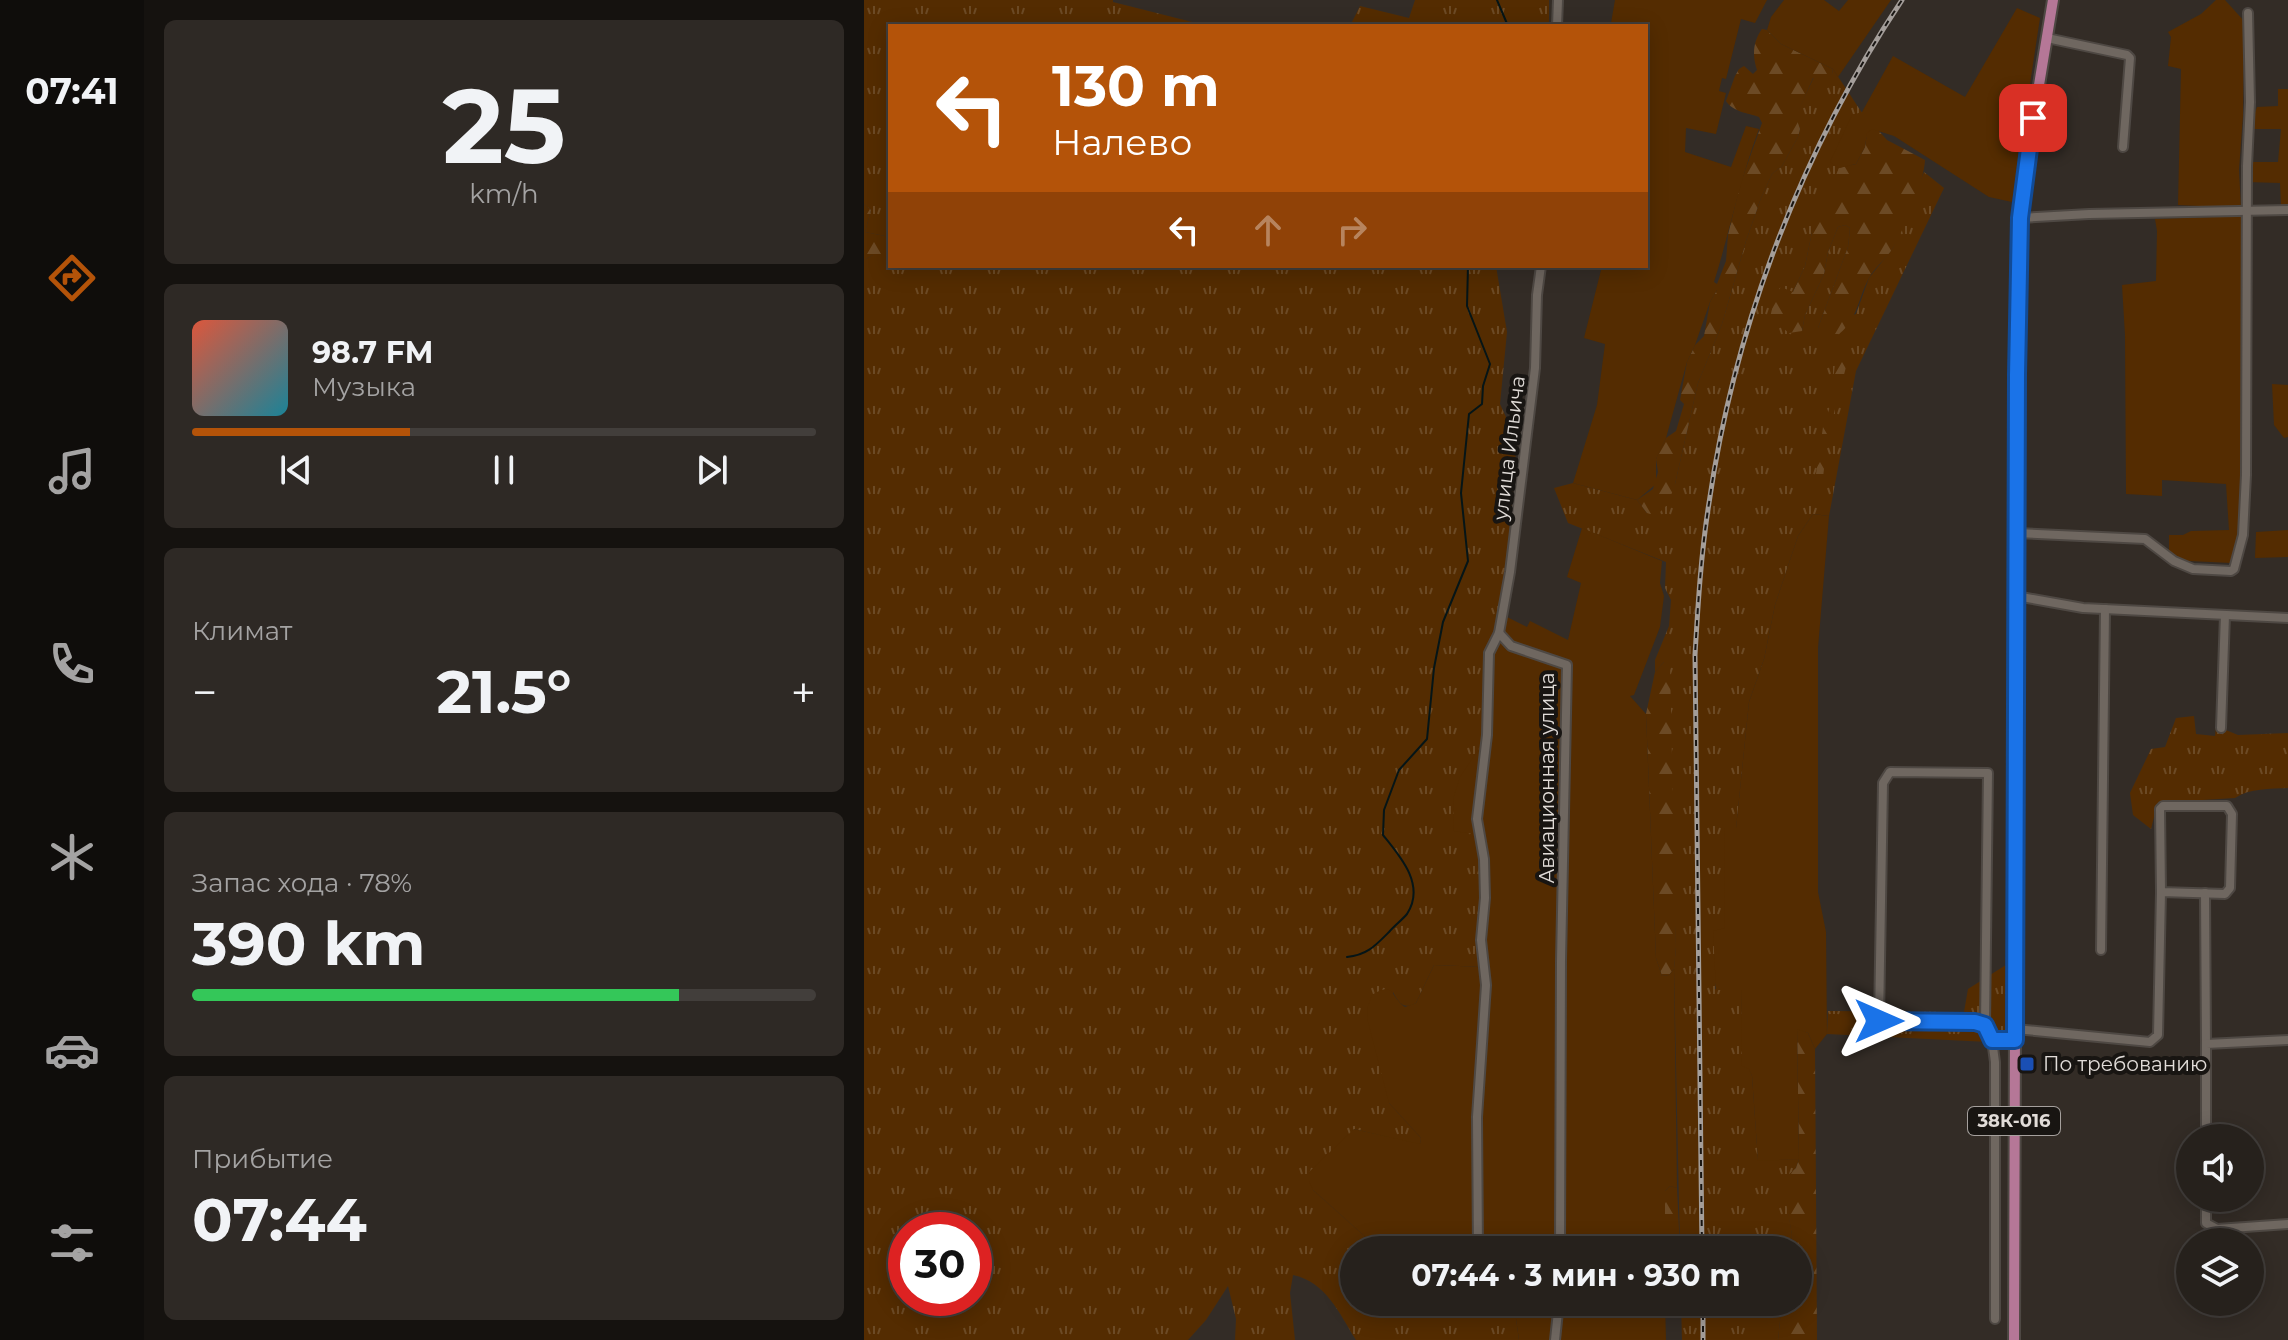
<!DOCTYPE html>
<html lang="ru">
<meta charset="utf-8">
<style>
:root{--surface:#26211c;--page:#2e2925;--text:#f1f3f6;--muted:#a4a3a3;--line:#423e3b;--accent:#b45309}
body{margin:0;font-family:Montserrat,sans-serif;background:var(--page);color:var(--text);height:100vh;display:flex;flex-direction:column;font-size:30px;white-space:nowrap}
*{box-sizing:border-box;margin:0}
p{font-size:26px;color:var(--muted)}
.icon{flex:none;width:44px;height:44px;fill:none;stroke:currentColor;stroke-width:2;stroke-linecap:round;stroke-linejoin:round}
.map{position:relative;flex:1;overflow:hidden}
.side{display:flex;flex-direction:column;gap:20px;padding:20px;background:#15120f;width:720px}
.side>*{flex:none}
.top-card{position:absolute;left:24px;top:24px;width:760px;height:244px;border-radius:0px;box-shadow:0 4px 20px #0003,0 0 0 2px var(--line);background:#b45309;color:#fff;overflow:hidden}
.fabs{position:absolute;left:1312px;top:1124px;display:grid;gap:16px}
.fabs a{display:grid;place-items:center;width:88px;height:88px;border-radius:50%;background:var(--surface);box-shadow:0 4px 20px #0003,0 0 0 2px var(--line);font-size:40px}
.speed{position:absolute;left:24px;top:1212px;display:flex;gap:16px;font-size:40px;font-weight:700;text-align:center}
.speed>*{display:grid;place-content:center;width:104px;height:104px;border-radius:50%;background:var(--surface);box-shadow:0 4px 20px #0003,0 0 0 2px var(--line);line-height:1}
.speed .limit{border:12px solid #d22;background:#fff;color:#111}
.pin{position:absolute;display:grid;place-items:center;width:68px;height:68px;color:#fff;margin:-34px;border-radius:16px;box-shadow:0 4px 12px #0006}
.me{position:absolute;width:88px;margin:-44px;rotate:90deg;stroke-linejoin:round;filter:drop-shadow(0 0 6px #0008)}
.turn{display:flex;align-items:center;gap:28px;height:168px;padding:0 32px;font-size:36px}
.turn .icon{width:104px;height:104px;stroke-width:2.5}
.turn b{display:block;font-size:56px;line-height:68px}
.lanes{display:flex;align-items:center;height:76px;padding:0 32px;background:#0003;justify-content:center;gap:40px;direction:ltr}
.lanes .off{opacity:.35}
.big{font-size:60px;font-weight:700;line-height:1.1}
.side .tile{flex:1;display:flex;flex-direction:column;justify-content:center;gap:12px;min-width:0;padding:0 28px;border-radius:12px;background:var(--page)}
.side .dial{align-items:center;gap:0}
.dial b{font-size:104px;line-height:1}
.song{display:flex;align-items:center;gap:24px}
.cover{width:96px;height:96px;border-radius:12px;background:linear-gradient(135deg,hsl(10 70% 55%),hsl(190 70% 35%))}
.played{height:8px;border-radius:4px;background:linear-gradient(90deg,var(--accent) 35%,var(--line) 35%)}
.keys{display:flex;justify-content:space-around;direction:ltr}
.heat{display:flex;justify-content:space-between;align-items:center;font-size:44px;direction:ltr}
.charge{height:12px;border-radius:6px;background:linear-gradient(90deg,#34c759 78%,var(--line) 0)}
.trip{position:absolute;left:476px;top:1236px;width:472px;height:80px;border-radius:40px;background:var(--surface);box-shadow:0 4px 20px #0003,0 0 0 2px var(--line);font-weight:700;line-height:80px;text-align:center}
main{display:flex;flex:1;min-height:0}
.dock{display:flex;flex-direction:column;width:144px;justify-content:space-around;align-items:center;background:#0f0d0b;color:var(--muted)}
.dock .icon{width:56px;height:56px}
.dock .selected{color:var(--accent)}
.dock b{font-size:36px;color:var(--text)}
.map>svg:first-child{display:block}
</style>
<main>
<nav class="dock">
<b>07:41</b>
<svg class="icon selected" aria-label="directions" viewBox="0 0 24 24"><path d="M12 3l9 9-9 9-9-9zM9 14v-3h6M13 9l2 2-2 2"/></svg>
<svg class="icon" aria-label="music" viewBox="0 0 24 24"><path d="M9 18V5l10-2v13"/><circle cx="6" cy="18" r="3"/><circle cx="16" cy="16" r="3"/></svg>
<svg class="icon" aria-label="phone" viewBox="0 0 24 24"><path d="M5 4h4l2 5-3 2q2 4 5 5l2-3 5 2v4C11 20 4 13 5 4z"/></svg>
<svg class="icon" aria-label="climate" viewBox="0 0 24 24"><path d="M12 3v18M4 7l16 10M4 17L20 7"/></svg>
<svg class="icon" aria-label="car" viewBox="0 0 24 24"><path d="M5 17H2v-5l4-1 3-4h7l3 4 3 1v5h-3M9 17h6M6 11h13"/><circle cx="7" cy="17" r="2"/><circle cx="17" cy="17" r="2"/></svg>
<svg class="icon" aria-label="filters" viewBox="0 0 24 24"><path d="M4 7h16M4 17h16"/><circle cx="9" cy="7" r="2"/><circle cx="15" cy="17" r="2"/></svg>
</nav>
<section class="side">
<div class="tile dial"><b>25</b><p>km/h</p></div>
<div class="tile">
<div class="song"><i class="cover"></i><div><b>98.7 FM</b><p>Музыка</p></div></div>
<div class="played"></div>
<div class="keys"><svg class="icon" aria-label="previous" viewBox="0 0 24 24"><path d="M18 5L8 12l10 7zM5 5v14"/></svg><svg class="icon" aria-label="pause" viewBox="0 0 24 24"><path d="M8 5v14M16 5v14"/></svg><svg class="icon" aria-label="next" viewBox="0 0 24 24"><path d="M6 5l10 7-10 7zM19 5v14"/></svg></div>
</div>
<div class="tile"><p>Климат</p>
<div class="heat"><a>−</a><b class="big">21.5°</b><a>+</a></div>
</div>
<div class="tile"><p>Запас хода · 78%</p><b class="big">390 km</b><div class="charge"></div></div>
<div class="tile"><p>Прибытие</p><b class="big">07:44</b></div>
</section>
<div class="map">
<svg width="1424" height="1340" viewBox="0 0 1424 1340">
<defs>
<pattern id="grass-tufts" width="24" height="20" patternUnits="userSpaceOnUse" patternTransform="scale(2)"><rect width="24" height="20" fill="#542c01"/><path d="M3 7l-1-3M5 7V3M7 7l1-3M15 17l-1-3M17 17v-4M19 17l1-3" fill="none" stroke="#6c4a25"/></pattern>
<pattern id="forest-firs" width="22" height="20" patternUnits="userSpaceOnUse" patternTransform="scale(2)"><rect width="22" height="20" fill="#542c01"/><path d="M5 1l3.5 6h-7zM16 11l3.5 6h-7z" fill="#6c4a25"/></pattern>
</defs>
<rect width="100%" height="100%" fill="#332c26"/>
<g fill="url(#grass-tufts)" fill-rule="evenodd">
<path d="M0 0H249V2L344 26H26V237L1 232 7 210 0 204Z"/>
<path d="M551 0H685V26H486L496 6 545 18Z"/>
<path d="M969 69 1008 128 948 232 941 266 929 292 938 331 941 315 960 274 964 252 974 227 981 225 986 228 984 247 954 328 992 314 1005 278 1029 248 1060 172 1080 188 992 371 965 516 949 514 934 536 911 605 900 659 885 702 872 829 861 828V928L851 989 877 990C878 1017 878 1050 888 1076L894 1160 935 1159 932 1168 919 1181 928 1235 925 1250H816L810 969 812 947 800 662 791 672V660L805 626 807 600 801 588 802 562 704 523 690 488 709 483 773 500 783 513 811 484 834 383 858 324 882 241 897 198 908 174 918 166 934 137 936 129 931 117 950 77 968 74Z"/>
<path d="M9 255H26V266H632L643 332 636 404 647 428 653 437 642 571 628 640 620 967 570 965 552 1003C539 1010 535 1003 529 992L525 1103 557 1138 556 1145 490 1129 449 1190 516 1250H490V1302H646L650 1305 655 1340H492C475 1313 462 1282 429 1275L426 1293 431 1340H371L372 1319 364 1286 342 1320 324 1340H0V260ZM42 1230H110V1298H42Z"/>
<path d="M1330 716 1332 734 1351 736 1352 726 1374 735 1424 733V788C1406 789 1386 788 1371 798L1305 802 1293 805 1287 829 1269 815 1266 793 1287 749 1301 747 1312 718Z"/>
<path d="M1145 963V1043L963 1034 964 1011 1100 1012 1104 989Z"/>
<path d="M817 1302H918L914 1340H818Z"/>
</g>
<g fill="url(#forest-firs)">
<path d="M898 29 903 30 917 44 969 69 968 74 962 77 949 78 932 117 936 129 934 137 918 166 908 174 897 198 882 241 858 324 834 383 811 484 804 504 795 513 789 515 783 513 773 500 789 489 794 472 792 459 794 454 802 438 812 431 820 404 816 400 823 362 831 345 840 336 846 302 853 290V284L862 261 864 235 876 185 898 123 895 117C884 113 869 112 862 101L871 76 875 69 880 66 889 74 893 70C888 56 889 41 898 29Z"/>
<path d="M1008 128 1014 130 1023 140 1061 160C1060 182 1040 229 1029 248 1022 259 1011 267 1005 278 992 302 994 325 966 340L956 334 954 328 984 247 986 228 981 225 974 227 964 252 960 274 941 315 938 331 925 333 906 318 911 295 917 287 929 292 941 266 948 232 975 168 992 164 1001 147 1003 133Z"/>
<path d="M0 204 7 210 1 232 26 237V255H9L0 260Z"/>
<path d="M975 354 979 357 982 367 963 440 959 478 955 488 956 499H950L952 474 959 427 966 407 971 364Z"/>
<path d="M800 662 806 666 812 947 810 969 805 975 798 976 792 958 782 714 791 672Z"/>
<path d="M933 1028 944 1033 951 1049 953 1340H914L918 1302H934V1250H925L928 1235 918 1181 932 1168 935 1159Z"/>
<path d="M806 1186 813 1188 816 1250H801V1191Z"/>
</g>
<g fill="#542c01">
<path d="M751 0H903L891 23 877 19 862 79 858 78 855 91 862 93 852 134 822 128 821 152 867 167 882 126 895 129C876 179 866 231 850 282L853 284V290L846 302 831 345 823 362 802 438 792 459V484L773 500 709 483 733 405 741 344 720 338 738 266H782V26H758L747 23Z"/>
<path d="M920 0H960L975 11 984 0H1027L974 77 969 69 917 44 903 30 907 17Z"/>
<path d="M1352 0H1361L1380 21 1379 115 1375 170 1377 208 1314 205 1317 69 1304 66 1307 37 1304 32 1337 14Z"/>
<path d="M1153 8 1176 18 1148 202 1125 197 1030 136 1008 129 1003 133 1001 147 992 164 975 168 966 162 988 115 998 112 1029 56 1101 97Z"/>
<path d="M1414 89H1424V207H1417L1416 183 1383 182 1386 162H1414L1417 129H1385L1393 107 1414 106Z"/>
<path d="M1379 216 1377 475 1379 543 1374 557 1367 563 1305 560V535H1319L1327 531 1365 530 1362 484 1298 480V496L1262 494 1261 335 1258 285 1292 281 1293 231 1291 219Z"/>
<path d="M1408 384 1424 385V437L1420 438 1410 425Z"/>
<path d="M949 514 965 516 954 648V892L962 932 963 1034 951 1049 944 1033 933 1029 935 1159 894 1161 888 1076 885 1069 878 1066 877 990H852L849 931 861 928 860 828H872L885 702 900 659 911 605 934 536Z"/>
<path d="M718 528 798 561 796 583 800 596 796 627 770 695 766 696 782 714 792 958 798 976 805 975 810 969 813 1188 806 1186 801 1191V1250H516L449 1190 445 1181V1172L490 1129 556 1144 557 1138 525 1103 503 1018 504 1006 508 995C532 981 525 996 541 1007L552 1003 570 965 620 967 623 836 590 831 589 799 596 777 626 732 628 640 639 643V629L643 617 663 627 666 621 704 640 717 583 703 577Z"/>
<path d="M1424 530V557L1391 558 1392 532Z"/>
<path d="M646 1302H801L802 1340H655L650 1305Z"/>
</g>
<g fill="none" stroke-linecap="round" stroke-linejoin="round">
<g stroke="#051517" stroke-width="2">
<path d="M633 0 644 26"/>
<path d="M483 957C503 955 511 946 525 932 530 926 538 920 543 914 562 885 536 856 519 835L520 810 535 770 563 739 570 668 579 622 604 561 597 493 605 414 618 404 619 386 626 364 603 306 604 266"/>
</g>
<g stroke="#4e4843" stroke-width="12">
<g id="minor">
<path d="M693 26 694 0"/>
<path d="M1183 38 1263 55 1266 58 1259 147"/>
<path d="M1156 218 1225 214 1424 210"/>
<path d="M1152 533 1281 539 1310 561 1329 569 1367 571 1370 569 1379 535 1382 475 1383 166 1386 102 1384 13"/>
<path d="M1152 596 1219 608 1424 618"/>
<path d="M635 633 647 646 703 665 697 961 696 1250"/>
<path d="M1357 728 1361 615"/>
<path d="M1341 893 1342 1044"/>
<path d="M1237 950 1241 609"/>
<path d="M1121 1025 1100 1021H1015L1019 783 1026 772 1124 773 1121 1025 1128 1040 1131 1062V1319"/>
<path d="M1151 1029 1286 1042 1294 1035 1297 892 1296 809 1299 806H1363L1368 814 1366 888 1361 894 1297 892"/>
<path d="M1128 1040H1151"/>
<path d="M1342 1138V1044L1424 1040"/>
<path d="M1342 1198V1223L1353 1229 1424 1224"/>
<path d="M614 1250 613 1117 622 985 617 940 621 898 620 859 613 819 623 735 625 653 635 633 646 572 671 368 673 295 677 266"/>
<path d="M678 1302 695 1303"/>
<path d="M691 1340 695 1302"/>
</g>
</g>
<g stroke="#4e4843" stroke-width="14">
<path id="major" d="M1150 1340 1153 387 1156 218 1162 164 1189 0"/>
</g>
<use href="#minor" stroke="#6f6760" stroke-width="8"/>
<use href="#major" stroke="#b57797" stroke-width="10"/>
<g stroke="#a49e9a" stroke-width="5">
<g id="rail">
<path d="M838 1250 831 655C834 604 837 553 845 503 871 324 938 150 1038 0"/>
<path d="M839 1302V1340"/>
</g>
</g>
<use href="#rail" stroke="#181512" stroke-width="2" stroke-dasharray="6" stroke-linecap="butt"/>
</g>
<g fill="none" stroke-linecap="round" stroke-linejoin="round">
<g stroke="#114b97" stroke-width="20">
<path id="route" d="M1015 1021 1111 1022 1121 1025 1128 1040H1151L1153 375 1156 218 1169 118"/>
</g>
<use href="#route" stroke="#1a73e8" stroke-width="14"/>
</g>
<rect fill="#1a4fb4" stroke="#181512" stroke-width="3" x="1155" y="1056" width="16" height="16" rx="4"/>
<g text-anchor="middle" stroke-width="8" stroke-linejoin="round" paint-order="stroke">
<rect fill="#181512" stroke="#a5a09d" stroke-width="2" x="1104" y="1107" width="92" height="28" rx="6"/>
<g font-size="18" font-weight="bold" fill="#e1dcd8">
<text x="1150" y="1127">38К-016</text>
</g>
<g font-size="20" fill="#e1dcd8" stroke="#181512">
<text transform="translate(645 448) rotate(-83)" y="7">улица Ильича</text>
<text transform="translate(683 778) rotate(-90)" y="7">Авиационная улица</text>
</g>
<g font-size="20" fill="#e1dcd8" stroke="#181512" text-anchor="start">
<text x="1179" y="1071">По требованию</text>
</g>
</g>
</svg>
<div class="fabs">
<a><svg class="icon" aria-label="sound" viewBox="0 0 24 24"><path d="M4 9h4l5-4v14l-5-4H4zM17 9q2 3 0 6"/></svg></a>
<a><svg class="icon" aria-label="layers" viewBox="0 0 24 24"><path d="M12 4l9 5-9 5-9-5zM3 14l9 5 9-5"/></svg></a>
</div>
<div class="speed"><div class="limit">30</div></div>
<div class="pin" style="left:1169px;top:118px;background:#d93025"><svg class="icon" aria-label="arrive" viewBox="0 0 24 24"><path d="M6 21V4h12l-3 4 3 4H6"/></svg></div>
<svg class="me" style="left:1015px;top:1021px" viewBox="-20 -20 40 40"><path d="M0-17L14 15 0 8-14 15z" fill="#1a73e8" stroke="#fff" stroke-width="4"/></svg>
<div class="trip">07:44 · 3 мин · 930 m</div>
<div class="top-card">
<div class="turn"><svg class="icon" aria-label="left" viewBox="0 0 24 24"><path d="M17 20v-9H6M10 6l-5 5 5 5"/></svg><div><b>130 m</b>Налево</div></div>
<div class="lanes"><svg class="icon" aria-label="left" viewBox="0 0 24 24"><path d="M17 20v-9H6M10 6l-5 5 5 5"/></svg><svg class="icon off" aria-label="ahead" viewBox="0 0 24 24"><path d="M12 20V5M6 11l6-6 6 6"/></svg><svg class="icon off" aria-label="right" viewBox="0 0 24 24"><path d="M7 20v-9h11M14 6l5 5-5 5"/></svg></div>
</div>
</div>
</main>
